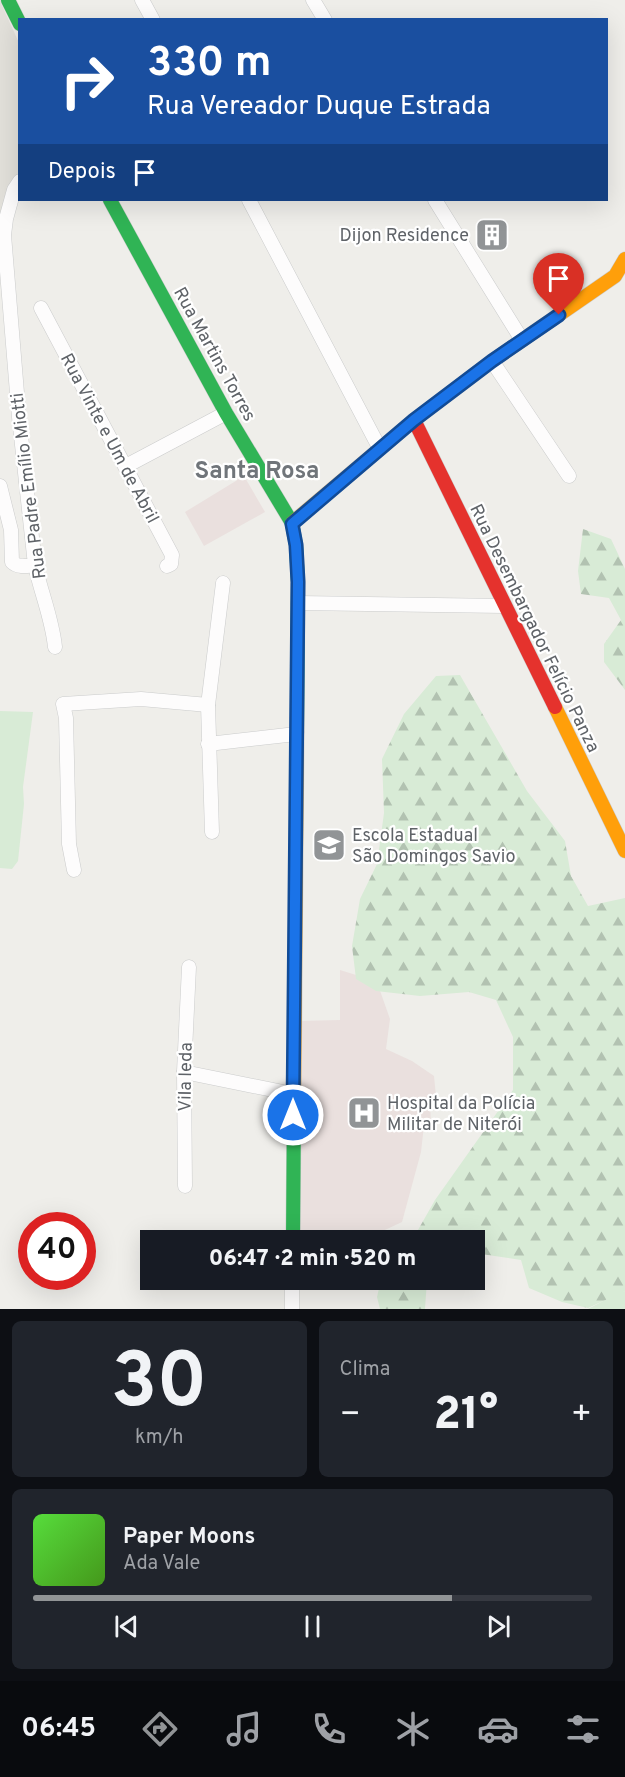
<!DOCTYPE html>
<html lang="pt">
<meta charset="utf-8">
<style>
:root{--surface:#171b24;--page:#20242c;--text:#f1f3f6;--muted:#9ea1a6;--line:#363941;--accent:#919496}
body{margin:0;font-family:Overpass,sans-serif;background:var(--page);color:var(--text);height:100vh;display:flex;flex-direction:column;font-size:22px;white-space:nowrap}
*{box-sizing:border-box;margin:0}
p{font-size:20px;color:var(--muted)}
.icon{flex:none;width:33px;height:33px;fill:none;stroke:currentColor;stroke-width:2;stroke-linecap:round;stroke-linejoin:round}
.map{position:relative;height:1309px;overflow:hidden}
.details{display:flex;flex-direction:column;gap:12px;padding:12px;background:#0d0f14;flex:1}
.details>*{flex:none}
.hud{position:absolute;left:18px;top:18px;width:590px;height:183px;border-radius:0px;box-shadow:0 6px 24px #0002;background:#1a4fa0;color:#fff;overflow:hidden}
.speed{position:absolute;left:18px;top:1212px;display:flex;gap:12px;font-size:30px;font-weight:700;text-align:center}
.speed>*{display:grid;place-content:center;width:78px;height:78px;border-radius:50%;background:var(--surface);box-shadow:0 6px 24px #0002;line-height:1}
.speed .limit{border:9px solid #d22;background:#fff;color:#111}
.pin{position:absolute;display:grid;place-items:center;width:51px;height:51px;color:#fff;margin:-62px -26px;border-radius:50% 50% 50% 0;rotate:-45deg;box-shadow:0 0 6px #0007}
.pin .icon{rotate:45deg}
.me{position:absolute;width:66px;margin:-33px;rotate:0deg;stroke-linejoin:round;filter:drop-shadow(0 0 4px #0008)}
.turn{display:flex;align-items:center;gap:21px;height:126px;padding:0 30px;font-size:27px}
.turn .icon{width:78px;height:78px;stroke-width:2.5}
.turn b{display:block;font-size:42px;line-height:51px}
.then{display:flex;align-items:center;height:57px;padding:0 30px;background:#0003;gap:12px;font-size:22px}
.big{font-size:45px;font-weight:800;line-height:1.1}
.details .card{flex:1;display:flex;flex-direction:column;justify-content:center;gap:9px;min-width:0;padding:0 21px;border-radius:9px;background:var(--page)}
.details .dial{align-items:center;gap:0}
.dial b{font-size:78px;line-height:1}
.song{display:flex;align-items:center;gap:18px}
.cover{width:72px;height:72px;border-radius:9px;background:linear-gradient(135deg,hsl(110 70% 55%),hsl(100 70% 35%))}
.played{height:6px;border-radius:3px;background:linear-gradient(90deg,var(--accent) 75%,var(--line) 75%)}
.keys{display:flex;justify-content:space-around;direction:ltr}
.heat{display:flex;justify-content:space-between;align-items:center;font-size:33px;direction:ltr}
.details .tiles{flex:1;display:grid;gap:12px;grid-template-columns:1fr 1fr}
.card:last-child{grid-column:span 2}
.trip{position:absolute;left:140px;top:1230px;width:345px;height:60px;border-radius:0px;background:var(--surface);box-shadow:0 6px 24px #0002;font-weight:800;line-height:60px;text-align:center}
.dock{display:flex;height:96px;justify-content:space-around;align-items:center;background:#090b0e;color:var(--muted)}
.dock .icon{width:42px;height:42px}
.dock .active{color:var(--accent)}
.dock b{font-size:27px;color:var(--text)}
.map>svg:first-child{display:block}
</style>
<div class="map">
<svg width="625" height="1309" viewBox="0 0 625 1309">
<defs>
<pattern id="forest-firs" width="22" height="20" patternUnits="userSpaceOnUse" patternTransform="scale(1.5)"><rect width="22" height="20" fill="#d8ebd6"/><path d="M5 1l3.5 6h-7zM16 11l3.5 6h-7z" fill="#b2c2b1"/></pattern>
</defs>
<rect width="100%" height="100%" fill="#efeeea"/>
<path fill="#e2e0da" d="M0 1 20 45 19 172 10 191 0 222Z"/>
<g fill="#eae0de">
<path d="M244 476 265 512 204 546 185 512Z"/>
<path d="M340 970 369 979 378 985 390 1019 386 1049 412 1061 434 1076 436 1096 433 1097V1102L430 1103 431 1123 424 1125 421 1152 402 1222 372 1236 297 1237 298 1021 340 1020Z"/>
</g>
<g fill="#d8ebd6">
<path d="M0 711 33 712 23 787 24 804 18 861 12 869 0 868Z"/>
<path d="M625 1291V1309H588L620 1292Z"/>
</g>
<g fill="url(#forest-firs)">
<path d="M583 529 611 539 625 569V690L604 662V644L621 620 609 598 581 594 578 571Z"/>
<path d="M460 675 527 791 565 841 571 876 588 906 625 898V1291L588 1308 562 1302 529 1288 521 1260 474 1253V1240H409L418 1230 435 1200 513 1090V1037L496 1000 469 992 420 996 376 991 356 979 352 946 360 899 377 864 384 813 382 759 404 714 436 676Z"/>
<path d="M381 1280H427L425 1309H380L377 1297Z"/>
</g>
<g fill="none" stroke-linecap="round" stroke-linejoin="round">
<g stroke="#cbcccc" stroke-width="15">
<g id="street">
<path d="M142 0 153 20"/>
<path d="M313 0 325 20"/>
<path d="M20 181 14 190 6 219 4 235 19 417 35 565C41 593 52 618 55 647"/>
<path d="M249 200 380 449"/>
<path d="M435 200 522 340"/>
<path d="M41 308 172 555 171 564 167 566"/>
<path d="M492 361 569 476"/>
<path d="M126 466 226 413"/>
<path d="M0 486 11 530 12 562C18 568 27 566 35 565"/>
<path d="M298 603 504 606"/>
<path d="M208 744 296 734"/>
<path d="M212 832 208 705 223 583"/>
<path d="M74 870 69 844 66 718 63 704 141 699 208 705"/>
<path d="M184 1072 293 1094"/>
<path d="M185 1186 184 1072 189 967"/>
<path d="M292 1309V1280"/>
</g>
</g>
<g stroke="#cacacb" stroke-width="15">
<g id="fast">
<path d="M8 0 20 24"/>
<path d="M110 200 226 413 292 523 296 545 298 582 297 732"/>
<path d="M293 1240 294 1103"/>
</g>
</g>
<g stroke="#cacacb" stroke-width="15">
<g id="slow">
<path d="M292 523 414 420 492 361 615 276 625 259"/>
<path d="M555 707 625 851"/>
<path d="M294 1103 297 732"/>
</g>
</g>
<g stroke="#cacacb" stroke-width="15">
<path id="jam" d="M414 420 555 707"/>
</g>
<use href="#street" stroke="#fdfcfc" stroke-width="14"/>
<use href="#fast" stroke="#30b455" stroke-width="14"/>
<use href="#slow" stroke="#ff9f0a" stroke-width="14"/>
<use href="#jam" stroke="#e5322d" stroke-width="14"/>
</g>
<g fill="none" stroke-linecap="round" stroke-linejoin="round">
<g stroke="#114b97" stroke-width="15">
<path id="route" d="M293 1115 298 582 296 545 292 524 414 420 492 361 559 315"/>
</g>
<use href="#route" stroke="#1a73e8" stroke-width="10"/>
</g>
<defs>
<g id="building-square" transform="scale(1.725)"><rect x="-9" y="-9" width="18" height="18" rx="4" fill="#919496" stroke="#fff"/><path d="M-4-6H4V6H1V3H-1V6H-4ZM-2.5-4.3h1.7v1.8h-1.7ZM.8-4.3h1.7v1.8H.8ZM-2.5-1h1.7V.8h-1.7ZM.8-1h1.7V.8H.8Z" fill="#fff"/></g>
<g id="school-square" transform="scale(1.725)"><rect x="-9" y="-9" width="18" height="18" rx="4" fill="#919496" stroke="#fff"/><path d="M0-5L7-2L0 1L-7-2ZM-4 1L0 2.5L4 1V4Q0 6-4 4Z" fill="#fff"/></g>
<g id="hospital-square" transform="scale(1.725)"><rect x="-9" y="-9" width="18" height="18" rx="4" fill="#919496" stroke="#fff"/><path d="M-5-5h3v3.5h4V-5h3V5h-3V1.5h-4V5h-3Z" fill="#fff"/></g>
</defs>
<g fill-rule="evenodd">
<use href="#building-square" x="492" y="235"/>
<use href="#school-square" x="329" y="845"/>
<use href="#hospital-square" x="364" y="1113"/>
</g>
<g text-anchor="middle" stroke-width="4.5" stroke-linejoin="round" paint-order="stroke">
<g font-size="18" fill="#5f6368" stroke="#fff" text-anchor="start">
<text x="469" y="241" text-anchor="end">Dijon Residence</text>
<text x="352" y="841">Escola Estadual<tspan x="352" dy="21">São Domingos Savio</tspan></text>
<text x="387" y="1109">Hospital da Polícia<tspan x="387" dy="21">Militar de Niterói</tspan></text>
</g>
<g font-size="18" fill="#5f6368" stroke="#fff">
<text transform="translate(215 354) rotate(61)" y="6">Rua Martins Torres</text>
<text transform="translate(110 438) rotate(62)" y="6">Rua Vinte e Um de Abril</text>
<text transform="translate(28 486) rotate(-97)" y="6">Rua Padre Emílio Miotti</text>
<text transform="translate(535 628) rotate(64)" y="6">Rua Desembargador Felício Panza</text>
<text transform="translate(185 1077) rotate(-89)" y="6">Vila Ieda</text>
</g>
<g font-size="24" font-weight="bold" fill="#70757a" stroke="#fff">
<text x="257" y="478">Santa Rosa</text>
</g>
</g>
</svg>
<div class="speed"><div class="limit">40</div></div>
<div class="pin" style="left:559px;top:315px;background:#d93025"><svg class="icon" aria-label="arrive" viewBox="0 0 24 24"><path d="M6 21V4h12l-3 4 3 4H6"/></svg></div>
<svg class="me" style="left:293px;top:1115px" viewBox="-20 -20 40 40"><circle r="17" fill="#1a73e8" stroke="#fff" stroke-width="3"/><path d="M0-11L8 9 0 5-8 9z" fill="#fff"/></svg>
<div class="trip">06:47 · 2 min · 520 m</div>
<div class="hud">
<div class="turn"><svg class="icon" aria-label="right" viewBox="0 0 24 24"><path d="M7 20v-9h11M14 6l5 5-5 5"/></svg><div><b>330 m</b>Rua Vereador Duque Estrada</div></div>
<div class="then">Depois<svg class="icon" aria-label="arrive" viewBox="0 0 24 24"><path d="M6 21V4h12l-3 4 3 4H6"/></svg></div>
</div>
</div>
<section class="details">
<div class="tiles">
<div class="card dial"><b>30</b><p>km/h</p></div>
<div class="card"><p>Clima</p>
<div class="heat"><a>−</a><b class="big">21°</b><a>+</a></div>
</div>
<div class="card">
<div class="song"><i class="cover"></i><div><b>Paper Moons</b><p>Ada Vale</p></div></div>
<div class="played"></div>
<div class="keys"><svg class="icon" aria-label="previous" viewBox="0 0 24 24"><path d="M18 5L8 12l10 7zM5 5v14"/></svg><svg class="icon" aria-label="pause" viewBox="0 0 24 24"><path d="M8 5v14M16 5v14"/></svg><svg class="icon" aria-label="next" viewBox="0 0 24 24"><path d="M6 5l10 7-10 7zM19 5v14"/></svg></div>
</div>
</div>
</section>
<nav class="dock">
<b>06:45</b>
<svg class="icon active" aria-label="directions" viewBox="0 0 24 24"><path d="M12 3l9 9-9 9-9-9zM9 14v-3h6M13 9l2 2-2 2"/></svg>
<svg class="icon" aria-label="music" viewBox="0 0 24 24"><path d="M9 18V5l10-2v13"/><circle cx="6" cy="18" r="3"/><circle cx="16" cy="16" r="3"/></svg>
<svg class="icon" aria-label="phone" viewBox="0 0 24 24"><path d="M5 4h4l2 5-3 2q2 4 5 5l2-3 5 2v4C11 20 4 13 5 4z"/></svg>
<svg class="icon" aria-label="climate" viewBox="0 0 24 24"><path d="M12 3v18M4 7l16 10M4 17L20 7"/></svg>
<svg class="icon" aria-label="car" viewBox="0 0 24 24"><path d="M5 17H2v-5l4-1 3-4h7l3 4 3 1v5h-3M9 17h6M6 11h13"/><circle cx="7" cy="17" r="2"/><circle cx="17" cy="17" r="2"/></svg>
<svg class="icon" aria-label="filters" viewBox="0 0 24 24"><path d="M4 7h16M4 17h16"/><circle cx="9" cy="7" r="2"/><circle cx="15" cy="17" r="2"/></svg>
</nav>
